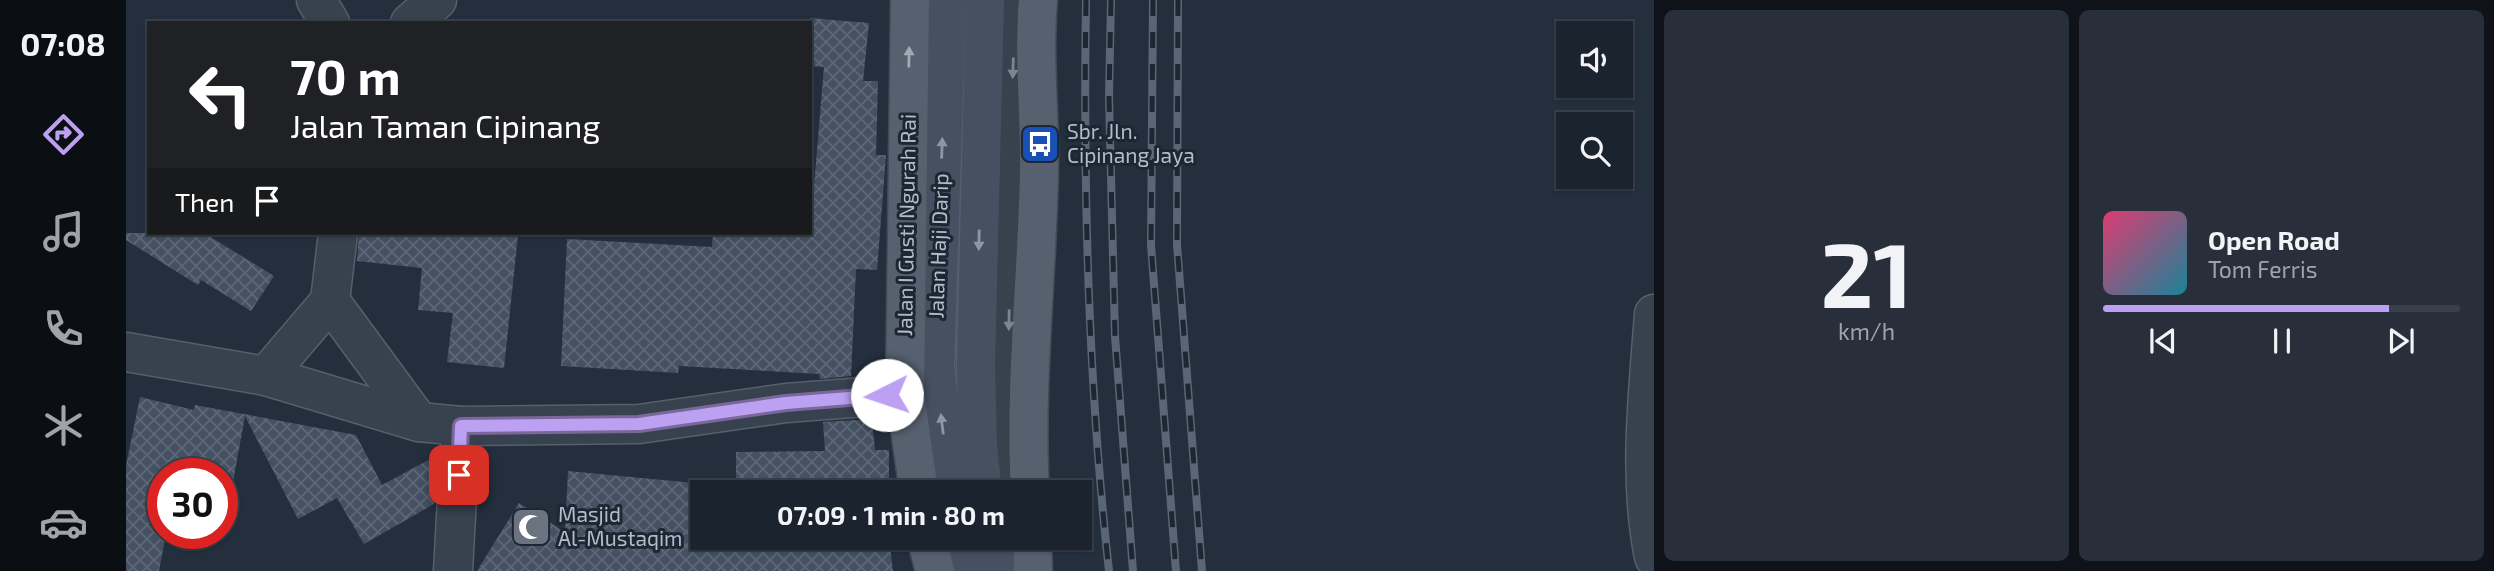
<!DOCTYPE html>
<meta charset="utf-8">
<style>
:root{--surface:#1b232e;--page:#282f3a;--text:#f1f3f6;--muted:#a0a4aa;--line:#39404a;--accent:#bca0f2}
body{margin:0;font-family:"Exo 2",sans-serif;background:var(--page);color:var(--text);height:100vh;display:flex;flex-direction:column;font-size:26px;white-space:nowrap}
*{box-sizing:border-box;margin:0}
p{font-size:23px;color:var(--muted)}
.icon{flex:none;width:38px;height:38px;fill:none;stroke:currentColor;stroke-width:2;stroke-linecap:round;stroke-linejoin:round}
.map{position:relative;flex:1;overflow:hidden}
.side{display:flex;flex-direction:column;gap:10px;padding:10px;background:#0f1319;width:840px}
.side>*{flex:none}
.banner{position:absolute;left:21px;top:21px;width:665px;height:214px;border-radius:0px;box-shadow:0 2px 5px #0004,0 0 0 2px var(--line);background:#202124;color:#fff;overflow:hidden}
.controls{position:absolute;left:1430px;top:21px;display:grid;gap:14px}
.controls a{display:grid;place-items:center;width:77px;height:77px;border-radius:0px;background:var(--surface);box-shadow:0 2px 5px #0004,0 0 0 2px var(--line);font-size:35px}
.speed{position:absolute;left:21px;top:458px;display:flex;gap:14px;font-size:35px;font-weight:700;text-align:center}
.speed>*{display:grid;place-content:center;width:91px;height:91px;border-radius:50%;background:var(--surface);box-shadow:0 2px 5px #0004,0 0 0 2px var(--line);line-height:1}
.speed .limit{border:10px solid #d22;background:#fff;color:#111}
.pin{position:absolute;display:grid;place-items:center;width:60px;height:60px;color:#fff;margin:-30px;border-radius:14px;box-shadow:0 4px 10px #0006}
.me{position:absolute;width:77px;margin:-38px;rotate:266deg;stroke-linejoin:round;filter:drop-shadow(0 0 5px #0008)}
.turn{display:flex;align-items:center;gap:24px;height:147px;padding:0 28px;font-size:32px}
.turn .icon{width:91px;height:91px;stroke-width:2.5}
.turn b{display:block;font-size:49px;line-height:60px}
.then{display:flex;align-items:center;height:66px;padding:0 28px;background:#0003;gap:14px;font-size:26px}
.side .tile{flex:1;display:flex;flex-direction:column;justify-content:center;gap:10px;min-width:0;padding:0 24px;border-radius:10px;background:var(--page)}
.side .dial{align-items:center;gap:0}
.dial b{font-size:91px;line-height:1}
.song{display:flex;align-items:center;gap:21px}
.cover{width:84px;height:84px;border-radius:10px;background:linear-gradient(135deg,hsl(340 70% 55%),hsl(190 70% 35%))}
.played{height:7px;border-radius:4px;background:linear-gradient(90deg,var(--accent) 80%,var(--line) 80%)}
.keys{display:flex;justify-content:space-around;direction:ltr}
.side .tiles{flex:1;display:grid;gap:10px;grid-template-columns:repeat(2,1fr)}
.trip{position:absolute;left:564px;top:480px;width:402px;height:70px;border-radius:0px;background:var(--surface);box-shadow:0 2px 5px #0004,0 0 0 2px var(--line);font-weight:700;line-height:70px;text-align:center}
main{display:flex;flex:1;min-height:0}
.tabs{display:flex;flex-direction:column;width:126px;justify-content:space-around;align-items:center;background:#0b0e12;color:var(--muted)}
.tabs .icon{width:49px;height:49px}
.tabs .on{color:var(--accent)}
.tabs b{font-size:32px;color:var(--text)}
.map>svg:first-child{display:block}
</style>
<main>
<nav class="tabs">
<b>07:08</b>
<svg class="icon on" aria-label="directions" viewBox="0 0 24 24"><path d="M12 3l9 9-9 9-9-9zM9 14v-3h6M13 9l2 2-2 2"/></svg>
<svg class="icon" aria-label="music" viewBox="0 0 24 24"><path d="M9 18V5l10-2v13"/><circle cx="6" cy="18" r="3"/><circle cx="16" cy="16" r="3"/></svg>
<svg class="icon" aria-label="phone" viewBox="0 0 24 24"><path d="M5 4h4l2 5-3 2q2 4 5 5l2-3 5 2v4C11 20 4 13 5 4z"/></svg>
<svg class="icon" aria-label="climate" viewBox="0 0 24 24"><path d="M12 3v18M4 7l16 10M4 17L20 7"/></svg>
<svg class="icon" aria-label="car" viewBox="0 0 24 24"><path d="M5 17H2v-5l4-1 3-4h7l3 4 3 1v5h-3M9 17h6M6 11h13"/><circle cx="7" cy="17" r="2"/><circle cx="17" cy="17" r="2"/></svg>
</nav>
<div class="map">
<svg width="1528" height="571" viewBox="0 0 1528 571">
<defs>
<pattern id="building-cross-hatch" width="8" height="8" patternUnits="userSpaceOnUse" patternTransform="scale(1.75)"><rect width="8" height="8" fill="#455162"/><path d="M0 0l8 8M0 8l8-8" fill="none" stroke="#5d6877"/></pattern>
</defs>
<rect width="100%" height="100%" fill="#242f3e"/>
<g fill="url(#building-cross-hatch)">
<path d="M684 18 743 23 737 81H752L750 155H760L751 270 730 269 725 376 694 379 693 374 553 366 552 373 435 366 441 239 586 247 587 233H684L698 67 684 66Z"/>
<path d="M0 233H78L148 276 125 311 75 280 72 285 0 240Z"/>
<path d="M233 233 392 235 378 368 321 362 327 313 292 310 296 268 231 261Z"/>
<path d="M14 397 68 410 69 405 230 435 256 485 308 457V504L238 544 211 498 172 519 119 416 105 493 96 492V474H37V534H40L33 571H0V466Z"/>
<path d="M746 419 749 450H763V491L576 492V537H763L767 571H351L393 503 439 532 442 471 610 487V452L699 451 697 422Z"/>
</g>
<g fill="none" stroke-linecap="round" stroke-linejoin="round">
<g stroke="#565f6c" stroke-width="25">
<path id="service" d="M877 492 889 0"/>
</g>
<g stroke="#565f6c" stroke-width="41">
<g id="minor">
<path d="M190 0 204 23"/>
<path d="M284 23 311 0"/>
<path d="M204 301 293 422"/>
<path d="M0 352 140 376 293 422 335 426 513 424 660 403 779 394"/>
<path d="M140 376 204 301 212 233"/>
<path d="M327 571 335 426"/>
</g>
</g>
<g stroke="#565f6c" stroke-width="41">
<path id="tertiary" d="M1528 314C1522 395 1512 478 1528 557"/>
</g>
<g stroke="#565f6c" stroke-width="41">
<g id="secondary">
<path d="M821 0 809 368 825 492"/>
<path d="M857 492 852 446 850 365 859 0"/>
<path d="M836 537 844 571"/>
<path d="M864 537 871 571"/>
</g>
</g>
<g stroke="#414a57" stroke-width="41">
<g id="primary">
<path d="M784 0 779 394 793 492"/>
<path d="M904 492C898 385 911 278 913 171 914 114 907 57 912 0"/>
<path d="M800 537 809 571"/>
<path d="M906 537 907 571"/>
</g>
</g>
<use href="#service" stroke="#38414e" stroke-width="23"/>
<use href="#minor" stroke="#38414e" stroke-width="38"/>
<use href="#tertiary" stroke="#38414e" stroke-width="38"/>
<use href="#secondary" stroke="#465061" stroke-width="38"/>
<use href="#primary" stroke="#56606e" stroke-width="38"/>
<g stroke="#5a6575" stroke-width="8">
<g id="rail">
<path d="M960 0C957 189 962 383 983 571"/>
<path d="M985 0 983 96 989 336 1007 571"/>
<path d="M1027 0 1025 245 1050 571"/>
<path d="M1052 0 1051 244 1076 571"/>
</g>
</g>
<use href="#rail" stroke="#1d2633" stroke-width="5" stroke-dasharray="16" stroke-linecap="butt"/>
</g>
<defs><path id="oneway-solid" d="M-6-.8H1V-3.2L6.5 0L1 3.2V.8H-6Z" transform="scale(1.75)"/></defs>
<use fill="#a1aab7" href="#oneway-solid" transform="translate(783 57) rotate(-89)"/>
<g fill="#7c8592">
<use href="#oneway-solid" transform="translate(887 68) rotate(92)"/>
<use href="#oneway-solid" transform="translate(883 320) rotate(91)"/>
</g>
<g fill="#8e96a5">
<use href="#oneway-solid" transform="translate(816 148) rotate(-88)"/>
<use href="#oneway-solid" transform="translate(853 240) rotate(91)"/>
<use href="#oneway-solid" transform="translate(816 424) rotate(-97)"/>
</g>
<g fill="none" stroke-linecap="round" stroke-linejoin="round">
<g stroke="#7a689d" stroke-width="18">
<path id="route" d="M333 475 335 426 513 424 660 403 761 395"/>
</g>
<use href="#route" stroke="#bca0f2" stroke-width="12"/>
</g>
<defs>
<g id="bus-square" transform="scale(2.0125)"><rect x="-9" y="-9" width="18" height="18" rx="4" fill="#1a4fb4" stroke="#1d2633"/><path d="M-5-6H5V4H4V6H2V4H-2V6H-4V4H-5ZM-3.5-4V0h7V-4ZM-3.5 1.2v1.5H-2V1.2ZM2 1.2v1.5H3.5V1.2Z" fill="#fff"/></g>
<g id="mosque-square" transform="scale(2.0125)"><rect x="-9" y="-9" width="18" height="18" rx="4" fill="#6b7280" stroke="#1d2633"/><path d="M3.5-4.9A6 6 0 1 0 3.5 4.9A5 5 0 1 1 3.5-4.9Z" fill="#fff"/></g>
</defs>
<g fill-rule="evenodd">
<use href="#bus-square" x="914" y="144"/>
<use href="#mosque-square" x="405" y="527"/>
</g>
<g text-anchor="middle" stroke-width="6" stroke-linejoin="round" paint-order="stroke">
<g font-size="21" fill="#b4bcc9" stroke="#1d2633" text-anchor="start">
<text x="941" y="139">Sbr. Jln.<tspan x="941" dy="24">Cipinang Jaya</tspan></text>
<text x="432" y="522">Masjid<tspan x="432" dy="24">Al-Mustaqim</tspan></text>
</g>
<g font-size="21" fill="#b4bcc9" stroke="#1d2633">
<text transform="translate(781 225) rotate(-89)" y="7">Jalan I Gusti Ngurah Rai</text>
<text transform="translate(813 246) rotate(-88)" y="7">Jalan Haji Darip</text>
</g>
</g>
</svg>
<div class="controls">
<a><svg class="icon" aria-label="sound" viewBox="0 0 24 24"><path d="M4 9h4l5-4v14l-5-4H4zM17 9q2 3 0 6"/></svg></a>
<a><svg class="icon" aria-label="search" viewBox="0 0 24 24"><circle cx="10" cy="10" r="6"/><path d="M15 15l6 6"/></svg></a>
</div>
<div class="speed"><div class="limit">30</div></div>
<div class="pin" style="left:333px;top:475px;background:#d93025"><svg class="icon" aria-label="arrive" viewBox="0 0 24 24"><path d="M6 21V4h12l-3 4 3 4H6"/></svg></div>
<svg class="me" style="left:761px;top:395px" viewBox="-20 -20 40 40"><circle r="19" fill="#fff"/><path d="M0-13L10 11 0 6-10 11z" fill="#bca0f2"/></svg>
<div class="trip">07:09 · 1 min · 80 m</div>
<div class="banner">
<div class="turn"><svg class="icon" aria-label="left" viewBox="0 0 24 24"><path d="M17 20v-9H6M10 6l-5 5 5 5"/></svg><div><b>70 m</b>Jalan Taman Cipinang</div></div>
<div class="then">Then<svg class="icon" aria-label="arrive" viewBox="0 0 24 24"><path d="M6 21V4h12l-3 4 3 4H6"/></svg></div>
</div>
</div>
<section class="side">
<div class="tiles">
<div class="tile dial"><b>21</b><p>km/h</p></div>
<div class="tile">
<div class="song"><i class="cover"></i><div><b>Open Road</b><p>Tom Ferris</p></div></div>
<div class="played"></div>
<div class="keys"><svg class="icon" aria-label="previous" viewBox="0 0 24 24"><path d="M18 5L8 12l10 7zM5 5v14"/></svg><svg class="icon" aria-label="pause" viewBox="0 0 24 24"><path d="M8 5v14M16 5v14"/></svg><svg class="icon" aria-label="next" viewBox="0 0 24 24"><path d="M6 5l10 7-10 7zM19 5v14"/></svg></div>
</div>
</div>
</section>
</main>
